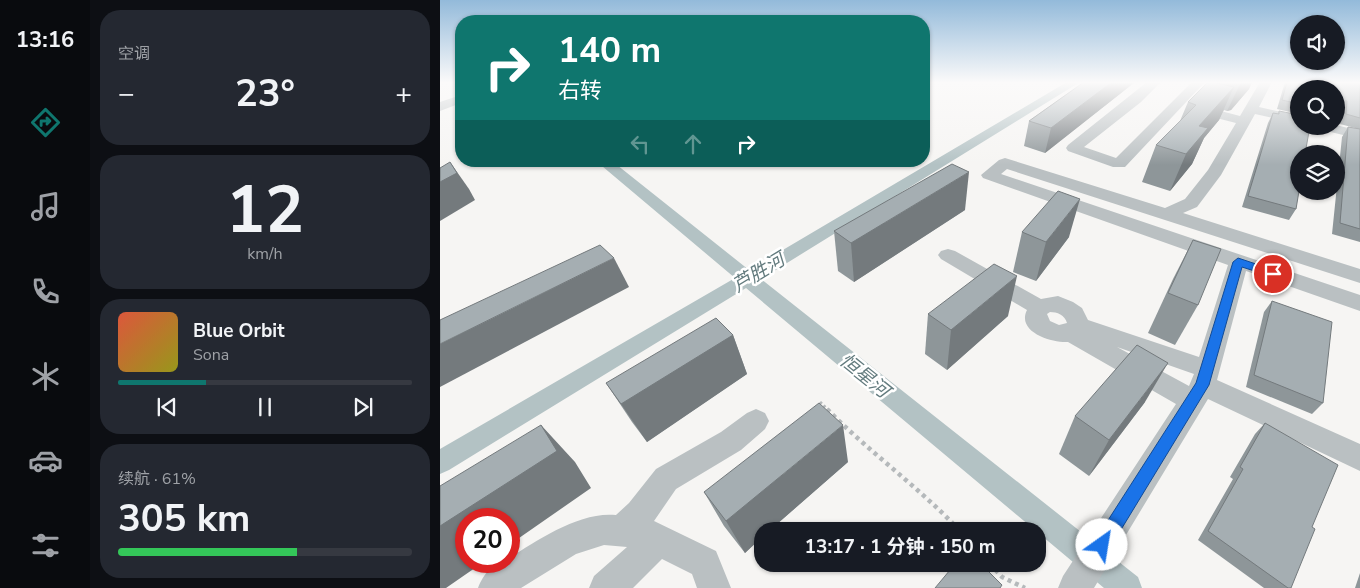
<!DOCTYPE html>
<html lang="zh">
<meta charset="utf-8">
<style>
:root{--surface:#171b24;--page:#242831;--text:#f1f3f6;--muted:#9ea1a6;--line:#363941;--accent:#0f766e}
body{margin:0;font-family:"Nunito Sans","Noto Sans SC",sans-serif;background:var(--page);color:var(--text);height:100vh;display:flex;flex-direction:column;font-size:19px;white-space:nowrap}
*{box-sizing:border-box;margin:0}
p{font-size:16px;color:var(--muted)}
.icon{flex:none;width:28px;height:28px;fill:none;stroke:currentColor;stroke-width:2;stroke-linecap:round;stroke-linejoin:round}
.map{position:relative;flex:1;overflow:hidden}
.panel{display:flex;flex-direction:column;gap:10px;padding:10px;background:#0d0f14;width:350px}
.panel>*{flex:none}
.top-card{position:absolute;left:15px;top:15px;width:475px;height:152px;border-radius:20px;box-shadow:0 1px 4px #0004;background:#0f766e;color:#fff;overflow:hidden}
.buttons{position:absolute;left:850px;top:15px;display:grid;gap:10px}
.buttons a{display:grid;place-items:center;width:55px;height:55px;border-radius:50%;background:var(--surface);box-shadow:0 1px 4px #0004;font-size:25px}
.speed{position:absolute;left:15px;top:508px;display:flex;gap:10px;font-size:25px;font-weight:700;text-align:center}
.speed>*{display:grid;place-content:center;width:65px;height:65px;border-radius:50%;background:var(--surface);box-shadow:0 1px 4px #0004;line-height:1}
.speed .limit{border:8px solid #d22;background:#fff;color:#111}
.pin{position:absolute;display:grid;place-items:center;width:42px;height:42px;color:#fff;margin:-21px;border:2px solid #fff;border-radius:50%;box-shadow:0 1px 5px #0007}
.me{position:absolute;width:55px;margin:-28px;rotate:32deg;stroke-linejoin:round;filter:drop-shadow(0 0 4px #0008)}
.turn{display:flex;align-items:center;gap:18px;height:105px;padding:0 20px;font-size:22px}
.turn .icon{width:65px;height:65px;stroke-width:2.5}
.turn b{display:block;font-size:35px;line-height:42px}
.lanes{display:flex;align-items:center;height:48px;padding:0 20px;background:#0003;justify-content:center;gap:25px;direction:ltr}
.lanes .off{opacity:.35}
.big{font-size:38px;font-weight:700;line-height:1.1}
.panel .tile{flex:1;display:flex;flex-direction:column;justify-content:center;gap:8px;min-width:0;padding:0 18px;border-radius:20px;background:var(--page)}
.panel .dial{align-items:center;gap:0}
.dial b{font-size:65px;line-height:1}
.song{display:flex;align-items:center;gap:15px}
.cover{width:60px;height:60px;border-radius:8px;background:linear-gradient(135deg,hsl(10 70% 55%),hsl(60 70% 35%))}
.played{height:5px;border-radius:2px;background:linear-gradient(90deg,var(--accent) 30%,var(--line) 30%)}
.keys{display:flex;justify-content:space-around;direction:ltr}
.heat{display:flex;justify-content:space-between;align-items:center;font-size:28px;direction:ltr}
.charge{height:8px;border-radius:4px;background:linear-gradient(90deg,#34c759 61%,var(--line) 0)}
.trip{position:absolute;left:314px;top:522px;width:292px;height:50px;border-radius:20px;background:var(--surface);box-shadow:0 1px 4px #0004;font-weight:700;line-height:50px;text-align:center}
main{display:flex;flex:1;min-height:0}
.dock{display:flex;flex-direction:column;width:90px;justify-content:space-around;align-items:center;background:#090b0e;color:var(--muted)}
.dock .icon{width:35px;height:35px}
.dock .current{color:var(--accent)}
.dock b{font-size:22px;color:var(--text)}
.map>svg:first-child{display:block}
</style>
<main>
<nav class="dock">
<b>13:16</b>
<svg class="icon current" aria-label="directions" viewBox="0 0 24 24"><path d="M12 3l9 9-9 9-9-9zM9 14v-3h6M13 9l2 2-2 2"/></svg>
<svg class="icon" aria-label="music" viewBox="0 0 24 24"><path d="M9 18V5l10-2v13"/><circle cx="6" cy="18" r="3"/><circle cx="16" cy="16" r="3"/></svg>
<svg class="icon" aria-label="phone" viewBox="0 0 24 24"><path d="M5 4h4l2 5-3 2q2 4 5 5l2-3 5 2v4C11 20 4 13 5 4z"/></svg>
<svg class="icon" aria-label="climate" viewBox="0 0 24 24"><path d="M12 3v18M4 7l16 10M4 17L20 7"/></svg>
<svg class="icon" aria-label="car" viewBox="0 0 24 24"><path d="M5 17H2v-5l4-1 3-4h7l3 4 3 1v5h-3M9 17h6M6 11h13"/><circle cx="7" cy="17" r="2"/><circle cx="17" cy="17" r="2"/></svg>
<svg class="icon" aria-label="filters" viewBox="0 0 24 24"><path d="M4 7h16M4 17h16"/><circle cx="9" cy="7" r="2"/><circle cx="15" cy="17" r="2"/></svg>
</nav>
<section class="panel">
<div class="tile"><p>空调</p>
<div class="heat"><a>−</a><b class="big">23°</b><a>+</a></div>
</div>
<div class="tile dial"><b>12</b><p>km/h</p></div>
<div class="tile">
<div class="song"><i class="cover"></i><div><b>Blue Orbit</b><p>Sona</p></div></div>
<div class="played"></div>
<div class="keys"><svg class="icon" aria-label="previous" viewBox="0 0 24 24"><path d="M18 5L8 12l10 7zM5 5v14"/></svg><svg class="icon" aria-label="pause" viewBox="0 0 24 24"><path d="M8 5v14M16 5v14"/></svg><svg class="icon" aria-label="next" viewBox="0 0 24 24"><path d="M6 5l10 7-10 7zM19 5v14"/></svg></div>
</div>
<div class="tile"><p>续航 · 61%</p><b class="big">305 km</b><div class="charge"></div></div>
</section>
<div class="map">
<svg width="920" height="588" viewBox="0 0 920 588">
<rect width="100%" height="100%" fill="#f6f5f3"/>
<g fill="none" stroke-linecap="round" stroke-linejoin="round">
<path fill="#b3c2c4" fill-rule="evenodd" d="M627 82H640L321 279 698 577 702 588H664L306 288 9 470 0 474V449L295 278 156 161H172L309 270Z"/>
<path stroke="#b5b9bb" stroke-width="3" stroke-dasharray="2.5 2.5" stroke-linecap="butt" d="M380 402 388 410"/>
<g stroke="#b5b9bb" stroke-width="4.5" stroke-dasharray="4 4" stroke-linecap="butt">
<path d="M387 409C429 452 479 487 520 531"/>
<path d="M550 564 562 577 585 588"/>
</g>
<g fill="#bac0c2" fill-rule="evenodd">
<path d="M707 82H721L701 102 644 147 676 158 752 82H765L685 167H673L628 151 626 148 628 145Z"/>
<path d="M820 82H832L819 107 859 116V124L815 114 781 175 757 207 743 213 920 269V283L567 169 561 174 920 295V311L806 271 777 380 920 444V471L768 399 654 588H618L623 576 736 404 628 342C612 343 576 332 587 310L501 259 498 255 501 251 508 249 515 251 601 299 618 296 633 302 642 308 648 320 759 357 788 265 543 178 541 175 559 160 565 158 725 208 745 199 768 170 796 123 749 111 747 108 749 105 754 104 800 116ZM610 312C617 312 625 315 627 323L619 325 610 321 607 314ZM677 347 754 374 749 386Z"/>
<path d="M21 95V103L0 111V102Z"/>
<path d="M896 125 920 131V139L878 129 876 126Z"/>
<path d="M316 409 325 413 329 421 325 429 301 450 236 489 214 521 276 551 291 588H257L252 574 222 559 193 588H149L154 576 187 547 164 545 136 554 81 588H38C43 575 53 561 69 561V558C98 540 140 511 176 515L189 503 216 469 281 432 307 413Z"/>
</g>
</g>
<g fill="#8e9699">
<path d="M644 82H695L605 153 584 146 589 121Z"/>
<path d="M777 82H812L809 89 791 110 787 111 784 110 779 120 764 138 752 164 730 191 702 182 716 145 740 121 748 102 770 84Z"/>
<path d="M845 82H920V242L892 234 902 137 908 127 919 129 900 124 901 111 896 110V89H859V114L837 109Z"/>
<path d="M839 111 856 209 849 220 802 207 828 123 833 113 838 114Z"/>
<path d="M525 210 414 282 398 271 394 231Z"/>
<path d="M582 232 629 237 596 281 573 272Z"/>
<path d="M753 240 758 305 735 345 708 333 733 279Z"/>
<path d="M832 301 883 403 872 414 806 387 824 312Z"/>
<path d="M488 314 568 316 507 370 485 354Z"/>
<path d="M293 335 307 374 207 442 192 422 166 383Z"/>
<path d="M705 402 649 476 619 454 635 416Z"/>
<path d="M825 423 851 588H824L758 540 793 479 790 477 815 434Z"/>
<path d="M408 462 329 531H322V537L305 553 284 526 264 492Z"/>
<path d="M920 573V588H915Z"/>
</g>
<g fill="#747a7d">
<path d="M672 82H695L605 153 611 128Z"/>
<path d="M801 82H812L809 89 791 110 787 111Z"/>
<path d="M794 87 779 120 764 138 752 164 730 191 746 154 759 126Z"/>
<path d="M10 162 29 189 35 200 0 221V182Z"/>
<path d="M529 172 525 210 414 282 411 243Z"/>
<path d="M640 199 629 237 596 281 606 242Z"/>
<path d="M174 258 189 287 0 387V344Z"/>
<path d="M577 276 568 316 507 370 511 330Z"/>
<path d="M293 335 307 374 207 442 181 404Z"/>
<path d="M728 363 705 402 649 476 669 440Z"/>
<path d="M101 425 135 462 151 488 69 545V519H26V561H45L6 588H0V526Z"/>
<path d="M403 425 408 462 329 531H322V537L305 553 286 521Z"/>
</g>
<g fill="#a5aeb2" stroke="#747a7d">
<path d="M644 82H672L611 128 589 121Z"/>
<path d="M772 82 794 87 759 126 768 128 746 154 716 145 756 105 748 102 767 83 770 84Z"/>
<path d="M847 82H920V118L906 114 907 101 896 99V89H859V104L842 100Z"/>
<path d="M839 111 859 115V126H870L865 154H859V191L856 209 808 196 833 113 839 114Z"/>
<path d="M908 127 920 129V229L900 223Z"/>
<path d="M10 162 17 173 0 182V168Z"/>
<path d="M512 164 529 172 411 243 394 231Z"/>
<path d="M618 191 640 199 606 242 582 232Z"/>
<path d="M753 240 781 249 758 305 728 293Z"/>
<path d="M160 245 174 258 0 344V320Z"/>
<path d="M554 264 577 276 511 330 488 314Z"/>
<path d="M832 301 892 322 883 403 814 375Z"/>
<path d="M276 318 293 335 181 404 166 383Z"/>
<path d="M697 345 728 363 669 440 635 416Z"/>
<path d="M379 403 403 425 286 521 264 492Z"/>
<path d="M825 423 898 465 872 527 875 529 851 588H848L768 531 803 469 800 467Z"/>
<path d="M101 425 117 451 0 526V486Z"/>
<path d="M515 564H541L562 585 560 588H495Z"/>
</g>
<linearGradient id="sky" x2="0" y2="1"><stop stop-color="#93bada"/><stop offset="0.5" stop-color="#fbfafa"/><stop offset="1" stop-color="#fbfafa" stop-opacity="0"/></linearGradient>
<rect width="920" height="165" fill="url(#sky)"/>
<path fill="#1a73e8" stroke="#114b97" d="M798 258 837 271 839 274 833 277 802 267 769 385 668 551 662 554 656 551 654 545 656 539 756 383 793 262Z"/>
<g text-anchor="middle" stroke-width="5" stroke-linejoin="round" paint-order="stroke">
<g font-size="19" font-style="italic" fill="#637b7e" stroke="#fff">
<text transform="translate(318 272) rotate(-31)" y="7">芦胜河</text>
<text transform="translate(425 375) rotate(39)" y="7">恒星河</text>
</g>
</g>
</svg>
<div class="buttons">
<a><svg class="icon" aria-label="sound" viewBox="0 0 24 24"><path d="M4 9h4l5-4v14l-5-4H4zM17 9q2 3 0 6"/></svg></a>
<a><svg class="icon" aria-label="search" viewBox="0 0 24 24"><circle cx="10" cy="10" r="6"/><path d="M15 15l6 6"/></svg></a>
<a><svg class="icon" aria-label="layers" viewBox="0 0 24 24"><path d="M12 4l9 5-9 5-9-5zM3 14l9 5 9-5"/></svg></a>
</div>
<div class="speed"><div class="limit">20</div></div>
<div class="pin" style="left:833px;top:274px;background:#d93025"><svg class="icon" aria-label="arrive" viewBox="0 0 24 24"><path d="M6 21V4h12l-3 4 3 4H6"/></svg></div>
<svg class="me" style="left:662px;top:545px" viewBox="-20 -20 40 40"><circle r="19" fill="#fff"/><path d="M0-13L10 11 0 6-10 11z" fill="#1a73e8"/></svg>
<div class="trip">13:17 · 1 分钟 · 150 m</div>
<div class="top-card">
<div class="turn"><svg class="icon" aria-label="right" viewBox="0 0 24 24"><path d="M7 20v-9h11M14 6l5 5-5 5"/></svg><div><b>140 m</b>右转</div></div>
<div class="lanes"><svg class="icon off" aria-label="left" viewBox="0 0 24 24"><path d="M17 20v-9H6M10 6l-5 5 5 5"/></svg><svg class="icon off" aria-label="ahead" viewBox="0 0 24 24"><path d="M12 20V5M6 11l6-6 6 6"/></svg><svg class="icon" aria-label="right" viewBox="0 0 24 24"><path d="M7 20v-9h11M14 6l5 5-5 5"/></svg></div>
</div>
</div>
</main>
